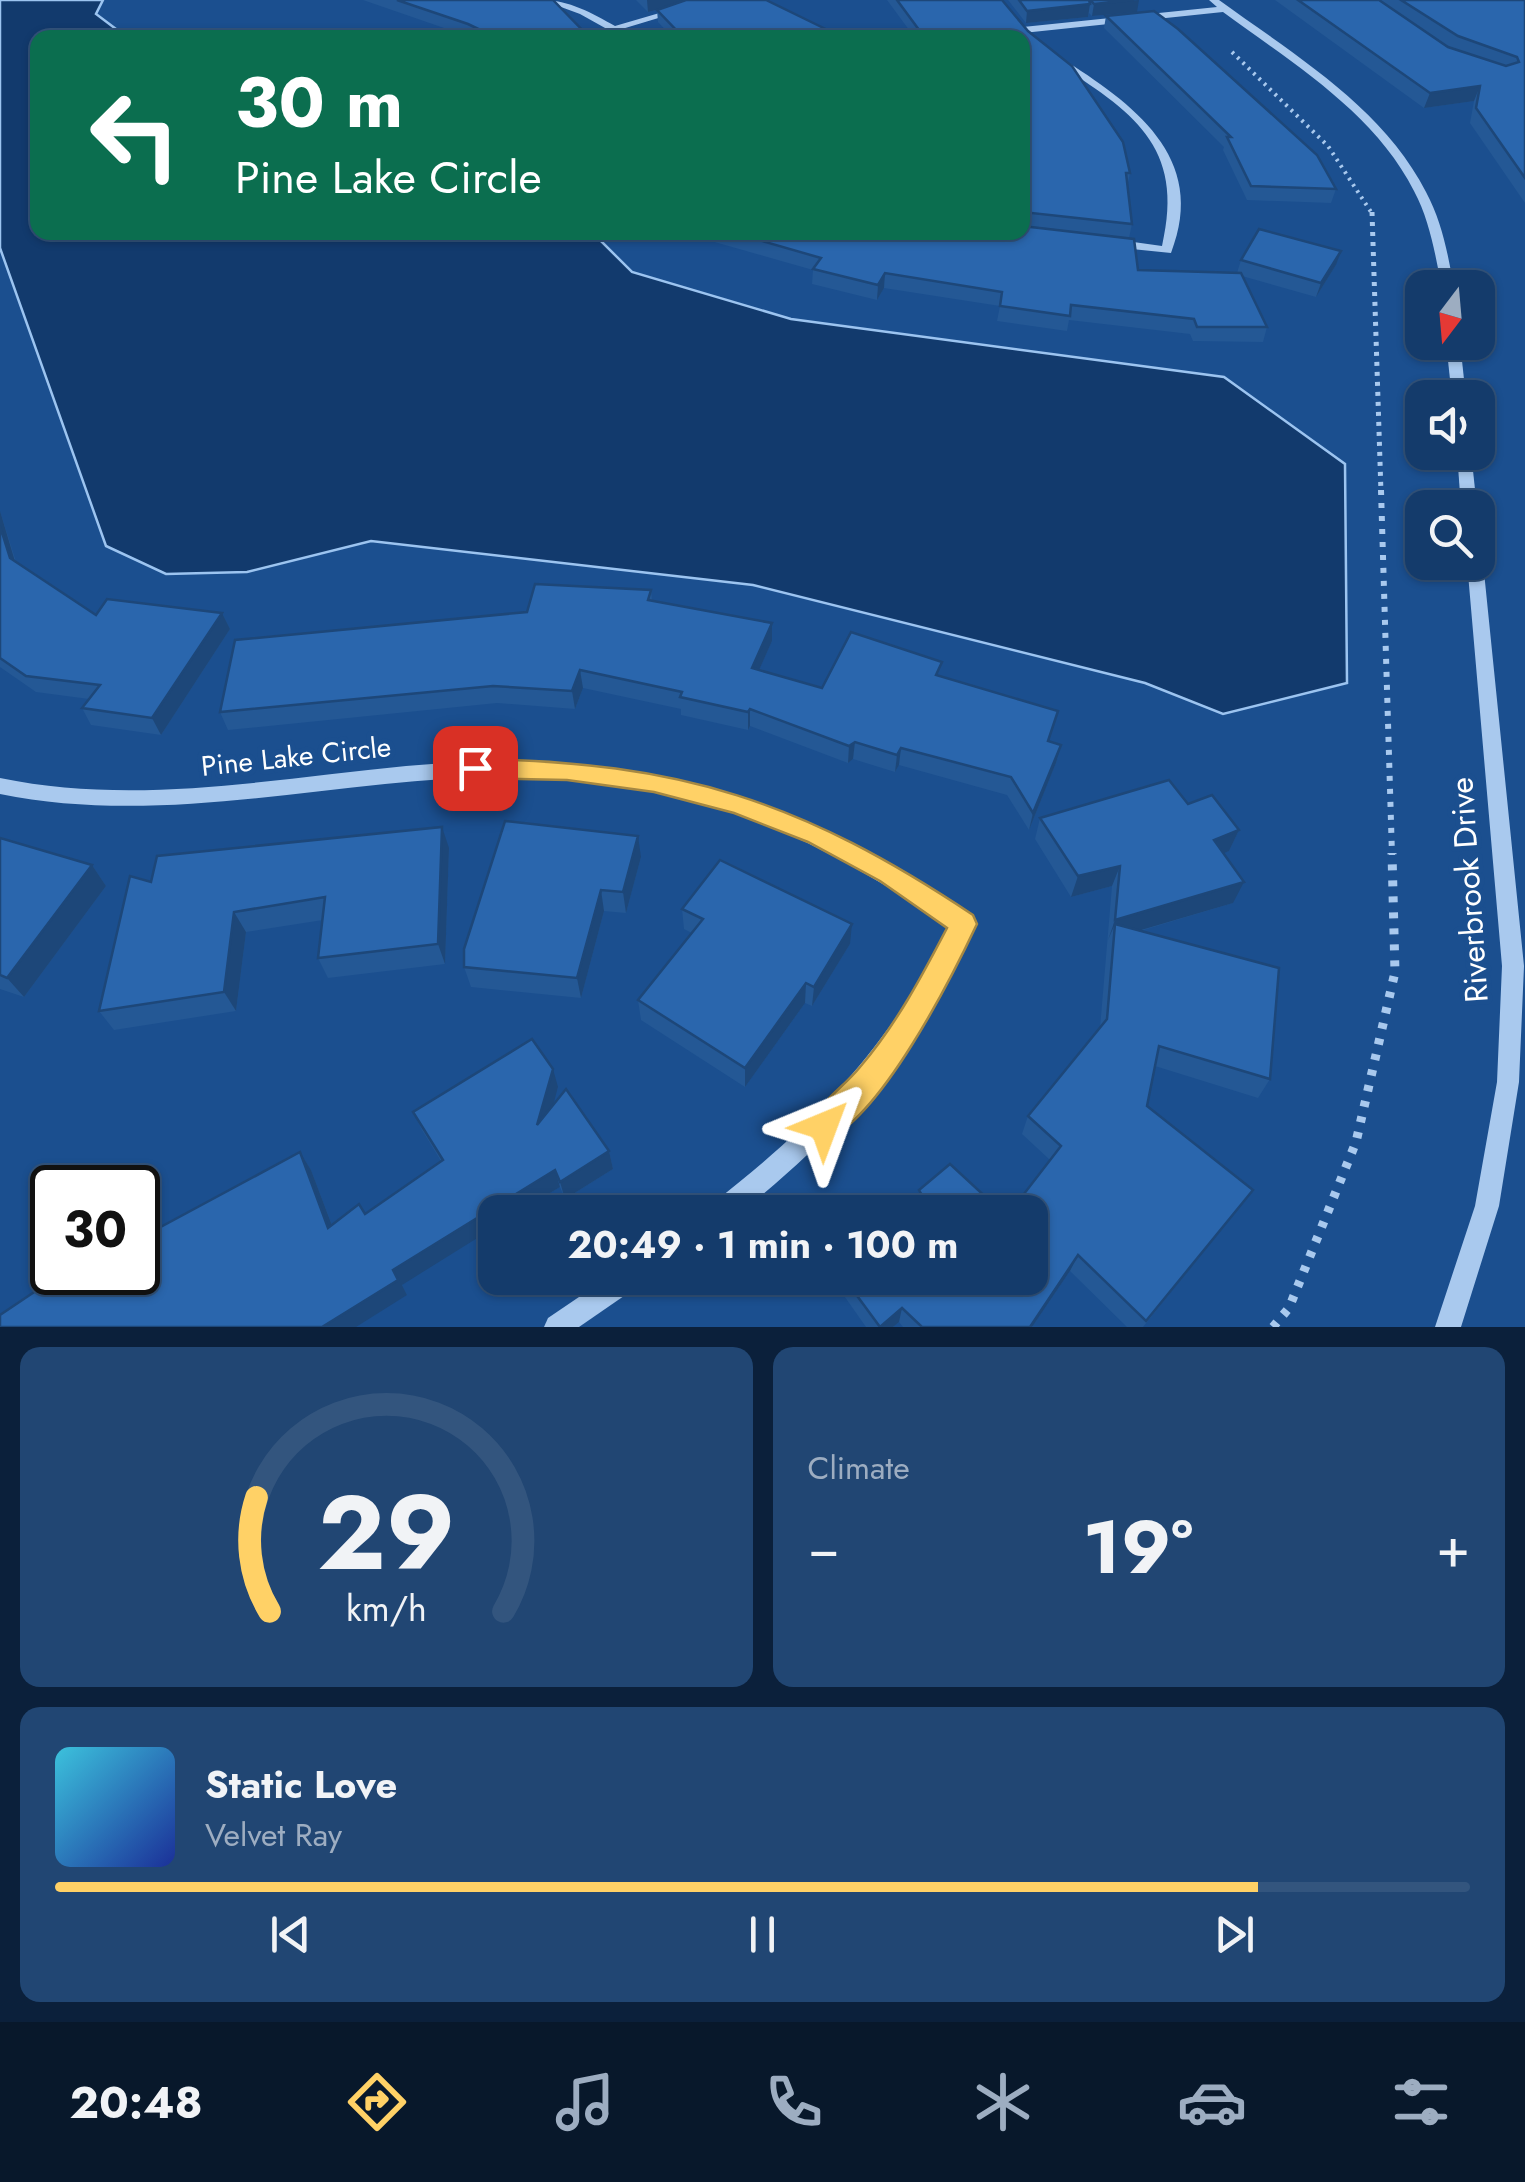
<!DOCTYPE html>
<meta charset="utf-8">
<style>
:root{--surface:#143b6b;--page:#214673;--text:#f1f3f6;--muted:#9dadc1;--line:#33557e;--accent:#ffd166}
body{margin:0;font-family:Jost,sans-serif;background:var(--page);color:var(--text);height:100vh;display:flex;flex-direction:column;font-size:38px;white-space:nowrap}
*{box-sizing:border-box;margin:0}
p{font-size:32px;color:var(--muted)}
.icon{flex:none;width:55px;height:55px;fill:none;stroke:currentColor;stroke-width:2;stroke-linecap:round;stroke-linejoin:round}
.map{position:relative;height:1327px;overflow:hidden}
.details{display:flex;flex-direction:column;gap:20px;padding:20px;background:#0b203b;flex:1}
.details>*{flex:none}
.hud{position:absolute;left:30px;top:30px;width:1000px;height:210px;border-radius:20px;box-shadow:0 2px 8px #0004,0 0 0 2px var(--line);background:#0b6e4f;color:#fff;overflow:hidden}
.needle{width:65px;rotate:196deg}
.buttons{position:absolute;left:1405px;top:270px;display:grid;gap:20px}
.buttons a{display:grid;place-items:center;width:90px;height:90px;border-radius:20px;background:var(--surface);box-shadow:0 2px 8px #0004,0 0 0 2px var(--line);font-size:50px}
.speed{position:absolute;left:30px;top:1165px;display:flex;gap:20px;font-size:50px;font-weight:700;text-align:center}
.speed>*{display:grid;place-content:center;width:130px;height:130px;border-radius:50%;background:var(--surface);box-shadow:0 2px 8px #0004,0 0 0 2px var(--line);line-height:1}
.speed .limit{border:5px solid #111;border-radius:15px;background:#fff;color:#111}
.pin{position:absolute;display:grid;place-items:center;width:85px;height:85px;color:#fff;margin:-42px;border-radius:20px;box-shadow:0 5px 15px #0006}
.me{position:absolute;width:110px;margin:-55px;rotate:44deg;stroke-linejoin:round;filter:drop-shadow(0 0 8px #0008)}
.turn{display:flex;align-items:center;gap:35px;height:210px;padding:0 40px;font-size:45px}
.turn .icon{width:130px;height:130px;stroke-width:2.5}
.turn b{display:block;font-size:70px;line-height:85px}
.big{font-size:75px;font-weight:700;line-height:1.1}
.details .tile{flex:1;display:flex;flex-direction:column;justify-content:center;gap:15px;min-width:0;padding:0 35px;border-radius:20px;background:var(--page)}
.details .dial{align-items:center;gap:0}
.dial svg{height:260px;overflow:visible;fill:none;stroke:var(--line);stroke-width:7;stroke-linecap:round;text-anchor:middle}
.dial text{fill:var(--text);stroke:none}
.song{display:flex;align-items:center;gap:30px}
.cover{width:120px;height:120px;border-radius:15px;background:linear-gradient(135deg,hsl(190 70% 55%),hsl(230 70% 35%))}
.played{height:10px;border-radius:5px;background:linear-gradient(90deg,var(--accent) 85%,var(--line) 85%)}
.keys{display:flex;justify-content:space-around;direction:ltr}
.heat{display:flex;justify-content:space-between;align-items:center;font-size:55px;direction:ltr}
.details .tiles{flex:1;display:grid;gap:20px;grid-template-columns:1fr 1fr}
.tile:last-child{grid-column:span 2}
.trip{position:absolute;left:478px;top:1195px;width:570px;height:100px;border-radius:20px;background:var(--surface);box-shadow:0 2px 8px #0004,0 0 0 2px var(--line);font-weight:700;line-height:100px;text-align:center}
.tabs{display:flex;height:160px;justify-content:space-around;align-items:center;background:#08182b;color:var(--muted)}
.tabs .icon{width:70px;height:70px}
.tabs .current{color:var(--accent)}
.tabs b{font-size:45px;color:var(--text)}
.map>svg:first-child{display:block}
</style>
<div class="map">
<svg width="1525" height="1327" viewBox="0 0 1525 1327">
<rect width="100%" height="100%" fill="#1b4f8f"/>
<path fill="#123a6d" stroke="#9cc4f0" stroke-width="2.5" d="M0 0H103L96 14 120 32 141 37 38 38V232L593 233 632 272 791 319 1224 377 1345 464 1347 683 1223 714 1145 683 753 585 371 541 247 572 166 574 106 546 0 248Z"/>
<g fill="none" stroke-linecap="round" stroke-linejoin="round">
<path stroke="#a9c9ee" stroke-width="4" stroke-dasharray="2.5 5" stroke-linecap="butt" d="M1232 52 1328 146 1373 215"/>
<path stroke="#a9c9ee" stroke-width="5" stroke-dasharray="4 6" stroke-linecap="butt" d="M1372 212 1381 493"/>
<path stroke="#a9c9ee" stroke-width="6" stroke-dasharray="5 8" stroke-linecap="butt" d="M1381 490 1392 855"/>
<path stroke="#a9c9ee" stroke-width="9" stroke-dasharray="6 10" stroke-linecap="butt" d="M1273 1327 1289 1308 1356 1142 1395 972 1392 853"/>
<g fill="#a9c9ee" fill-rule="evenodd">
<path d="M542 0C569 0 592 13 615 26L704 0H718L622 29 635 38H623L580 14Z"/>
<path d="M1209 0H1219C1293 54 1383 107 1426 192 1442 222 1448 254 1454 288H1442C1435 254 1430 221 1414 191 1374 112 1292 63 1223 12L1023 33 1018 30 1023 27 1217 7Z"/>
<path d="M1055 58H1061C1132 103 1209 157 1171 253L1112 247 1106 243 1112 239 1162 246C1186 145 1131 111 1055 62Z"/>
<path d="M1446 342H1460L1466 398H1452Z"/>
<path d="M1457 452H1471L1477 508H1461Z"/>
<path d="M1478 557 1483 562 1524 966 1519 1082 1499 1206 1461 1327H1435L1475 1206 1497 1082 1502 966 1467 562H1478Z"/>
<path d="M544 762C587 766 631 769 673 779 782 805 877 858 970 918L973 924C915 1045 846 1129 741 1212H710L713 1203C821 1119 885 1049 951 927 898 892 844 859 786 833 659 776 521 769 385 784 257 797 127 820 0 794V778C135 806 271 779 406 766 452 762 498 762 544 762Z"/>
<path d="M607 1278H641L637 1287 579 1327H544L548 1318Z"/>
</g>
</g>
<g fill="#245895">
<path d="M363 0H553L590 38H473Z"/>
<path d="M636 0H766L844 38H673L658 22 657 10 648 12Z"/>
<path d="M887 0H1002L1130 173 1127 187 1132 224 1129 238 1022 225V38H915Z"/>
<path d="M1008 0H1134L1137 12 1092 16 1089 13 1088 17 1026 23Z"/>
<path d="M1275 0H1525V203L1470 123 1474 101 1424 108Z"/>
<path d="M1106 16 1336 189 1331 203 1247 200 1223 150 1224 147 1104 28Z"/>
<path d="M692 232H1022L1138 270 1237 273 1241 260 1336 265 1316 297 1242 276 1267 327 1263 342 1193 341 1190 334 1069 320 1067 331 997 321 1000 306 884 288 877 300 812 284 813 270 704 239Z"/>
<path d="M0 511 16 562 96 615 222 613 230 629 161 735 91 725 82 708 89 699 36 692 0 667Z"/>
<path d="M651 590 652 601 772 623V641L759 670 822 688 940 676 1049 742 1061 745 1056 763 1029 830 1007 795 899 765 895 772 853 759 848 763 750 726 748 730 681 715V709L583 688 575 709 497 703 228 730 220 712 527 612Z"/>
<path d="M1188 804 1239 830 1229 851 1223 853 1233 903 1140 931 1270 1079 1258 1098 1155 1066 1147 1106 1253 1190 1143 1327H1127L1070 1271 1032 1327H903L899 1322 893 1327H866L840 1290 842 1278H1030L1050 1160 1022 1134 1028 1116 1100 1028 1112 886 1071 897 1035 839 1040 818Z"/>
<path d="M0 838 92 865 106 886 24 997 0 989Z"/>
<path d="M449 848 445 964 328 978 318 958 323 920 246 932 236 1011 114 1030 99 1011 151 882Z"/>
<path d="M641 857 626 913 604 911 581 998 471 987 464 967Z"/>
<path d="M682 909 850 944 812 1006 805 1003 745 1087 641 1020 638 1000 692 933 684 929Z"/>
<path d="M558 1087 552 1106 609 1151 613 1169 565 1199 560 1187 518 1212H495L402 1285 407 1295 147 1235 300 1152 311 1170 332 1225 359 1204 365 1213 441 1161 422 1130 413 1112Z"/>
</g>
<g fill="#1d4779">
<path d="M647 0H695L648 12Z"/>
<path d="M1139 0 1137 12 1092 16 1094 4Z"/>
<path d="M1090 4 1088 17 1026 23 1027 11Z"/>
<path d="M1480 86 1474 101 1424 108 1430 93Z"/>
<path d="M1341 251 1336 265 1316 297 1321 283Z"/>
<path d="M885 273 884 288 877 300 878 285Z"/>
<path d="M0 511 19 575 10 558 0 526Z"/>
<path d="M222 613 230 629 161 735 152 718Z"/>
<path d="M772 623V641L752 686V668Z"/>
<path d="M580 670 583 688 575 709 572 691Z"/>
<path d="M750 709V726L748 730V712Z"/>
<path d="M855 742 853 759 848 763 849 746Z"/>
<path d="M1061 745 1056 763 1029 830 1033 813Z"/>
<path d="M901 748 899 765 895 772 897 755Z"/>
<path d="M442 827 449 848 445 964 438 944Z"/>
<path d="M1239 830 1229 851 1205 861 1214 840Z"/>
<path d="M638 836 641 857 626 913 623 892Z"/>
<path d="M92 865 106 886 24 997 7 978Z"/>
<path d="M1120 866 1112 886 1071 897 1078 876Z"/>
<path d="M1244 882 1233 903 1114 938 1115 924 1108 940 1115 920Z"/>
<path d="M601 890 604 911 581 998 577 978Z"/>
<path d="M234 912 246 932 236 1011 224 992Z"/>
<path d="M852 924 850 944 812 1006 814 987Z"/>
<path d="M806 983 805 1003 745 1087V1068Z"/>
<path d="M553 1069 558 1087 543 1143 537 1125Z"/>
<path d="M609 1151 613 1169 565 1199 560 1182Z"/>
<path d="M300 1152 311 1170 339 1244 328 1228Z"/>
<path d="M555 1170 560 1187 518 1212H495V1227L402 1285 407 1295 356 1327H322L393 1270Z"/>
<path d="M1078 1255 1070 1271 1032 1327H1030Z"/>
<path d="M902 1308 899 1322 893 1327H881Z"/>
</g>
<g fill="#2a66ad" stroke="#1d4779" stroke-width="2.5">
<path d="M397 0H553L590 38H497L468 24Z"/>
<path d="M686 0H766L844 38H684L657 10Z"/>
<path d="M897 0H1002L1028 31 1072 66 1123 142 1130 173H1126L1132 224 1022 212V38H925Z"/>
<path d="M1019 0H1089L1090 4 1027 11Z"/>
<path d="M1090 0H1134L1094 4Z"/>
<path d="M1298 0H1379L1448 47 1506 66 1519 62 1517 57 1458 36 1401 0H1525V178L1476 108 1480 86 1430 93Z"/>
<path d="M1154 11 1178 29 1317 155 1336 189 1251 186 1227 137H1231L1106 16Z"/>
<path d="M1022 226 1134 239 1138 270 1241 273 1267 327H1197L1194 319 1071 305 1070 316 1000 306 1002 292 885 273 878 285 813 269 821 258 731 232H1022Z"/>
<path d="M1259 229 1341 251 1321 283 1241 260Z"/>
<path d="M0 526 10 558 96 615 107 599 222 613 152 718 82 708 100 685 26 676 0 658Z"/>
<path d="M535 584 651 590 648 600 772 623 752 668 822 688 851 632 942 662 936 675 1058 711 1048 741 1061 745 1033 813 1011 777 901 748 897 755 855 742 849 746 750 709 748 712 680 697 682 692 580 670 572 691 493 686 220 712 235 640 527 612Z"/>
<path d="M1169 780 1188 804 1212 795 1239 830 1214 840 1244 882 1115 920 1120 866 1078 876 1040 818Z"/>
<path d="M505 821 638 836 623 892 601 890 577 978 464 967V949Z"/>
<path d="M442 827 438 944 318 958 325 897 234 912 224 992 99 1011 130 876 151 882 157 856Z"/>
<path d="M0 838 92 865 7 978 0 975Z"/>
<path d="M720 860 852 924 814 987 806 983 745 1068 638 1000 703 919 682 909Z"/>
<path d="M1115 924 1279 968 1270 1079 1159 1046 1147 1106 1253 1190 1146 1321 1078 1255 1030 1327H922L902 1308 880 1327 844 1278H1030V1212H1010L1061 1146 1028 1116 1107 1019Z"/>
<path d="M532 1039 553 1069 537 1125 566 1089 609 1151 560 1182 555 1170 393 1270 398 1280 322 1327H0V1315L64 1272H138V1225L142 1237 300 1152 328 1228 359 1204 365 1214 443 1160 413 1112Z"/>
<path d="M950 1164 1002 1212H907L923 1197 919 1190Z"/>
</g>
<path fill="#ffd166" stroke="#a68842" stroke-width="2.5" d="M475 759C681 762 802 801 973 915L977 924C951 979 881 1118 824 1141L813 1136 809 1126C819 1102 844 1087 860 1067 896 1025 922 976 947 928L880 881 808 842 734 813 654 792 567 780 475 778 463 768Z"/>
<g text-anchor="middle" stroke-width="10" stroke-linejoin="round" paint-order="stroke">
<g font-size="28" fill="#fff" stroke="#1b4f8f">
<text transform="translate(296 756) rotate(-6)" y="10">Pine Lake Circle</text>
</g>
<g font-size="32" fill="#fff" stroke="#1b4f8f">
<text transform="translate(1469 890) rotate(-94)" y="11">Riverbrook Drive</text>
</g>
</g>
</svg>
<div class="buttons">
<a><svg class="needle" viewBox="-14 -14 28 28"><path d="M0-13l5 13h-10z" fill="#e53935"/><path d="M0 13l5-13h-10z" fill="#9dadc1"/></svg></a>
<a><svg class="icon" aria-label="sound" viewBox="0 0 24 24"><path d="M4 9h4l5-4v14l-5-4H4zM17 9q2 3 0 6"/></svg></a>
<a><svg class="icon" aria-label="search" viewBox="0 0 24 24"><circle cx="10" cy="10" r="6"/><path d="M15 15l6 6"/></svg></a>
</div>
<div class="speed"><div class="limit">30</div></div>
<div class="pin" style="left:475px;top:768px;background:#d93025"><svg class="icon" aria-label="arrive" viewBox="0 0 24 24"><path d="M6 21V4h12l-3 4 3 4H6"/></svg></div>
<svg class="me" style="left:824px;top:1126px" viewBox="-20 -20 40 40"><path d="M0-17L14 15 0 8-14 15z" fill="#ffd166" stroke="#fff" stroke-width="4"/></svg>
<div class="trip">20:49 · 1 min · 100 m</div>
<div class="hud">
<div class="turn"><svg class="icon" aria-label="left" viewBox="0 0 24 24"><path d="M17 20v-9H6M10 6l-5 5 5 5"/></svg><div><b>30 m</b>Pine Lake Circle</div></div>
</div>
</div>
<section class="details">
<div class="tiles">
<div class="tile dial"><svg viewBox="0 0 100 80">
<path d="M14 69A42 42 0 1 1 86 69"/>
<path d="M14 69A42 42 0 0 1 10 34" stroke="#ffd166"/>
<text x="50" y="56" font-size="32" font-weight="700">29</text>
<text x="50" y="72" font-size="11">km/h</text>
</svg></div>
<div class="tile"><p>Climate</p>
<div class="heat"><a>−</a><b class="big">19°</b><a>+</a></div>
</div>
<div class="tile">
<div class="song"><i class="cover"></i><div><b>Static Love</b><p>Velvet Ray</p></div></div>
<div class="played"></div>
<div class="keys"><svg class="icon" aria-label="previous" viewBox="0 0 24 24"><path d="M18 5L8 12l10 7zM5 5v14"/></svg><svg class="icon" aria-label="pause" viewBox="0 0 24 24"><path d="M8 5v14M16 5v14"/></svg><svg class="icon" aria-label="next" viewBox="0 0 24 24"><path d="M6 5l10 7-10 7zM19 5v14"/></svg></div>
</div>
</div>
</section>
<nav class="tabs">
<b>20:48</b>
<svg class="icon current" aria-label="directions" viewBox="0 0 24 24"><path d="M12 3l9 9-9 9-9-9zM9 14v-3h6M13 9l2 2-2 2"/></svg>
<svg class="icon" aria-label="music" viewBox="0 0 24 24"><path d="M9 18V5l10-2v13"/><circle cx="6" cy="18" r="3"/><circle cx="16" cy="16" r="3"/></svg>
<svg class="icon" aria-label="phone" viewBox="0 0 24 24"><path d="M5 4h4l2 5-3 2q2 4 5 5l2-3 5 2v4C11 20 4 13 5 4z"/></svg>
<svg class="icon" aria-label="climate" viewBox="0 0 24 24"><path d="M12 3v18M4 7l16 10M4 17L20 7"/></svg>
<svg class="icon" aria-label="car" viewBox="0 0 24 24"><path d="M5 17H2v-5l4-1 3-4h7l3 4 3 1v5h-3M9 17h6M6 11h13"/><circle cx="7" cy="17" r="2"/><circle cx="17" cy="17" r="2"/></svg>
<svg class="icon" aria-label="filters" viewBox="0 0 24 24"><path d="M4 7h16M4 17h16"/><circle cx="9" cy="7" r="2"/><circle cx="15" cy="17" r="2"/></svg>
</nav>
